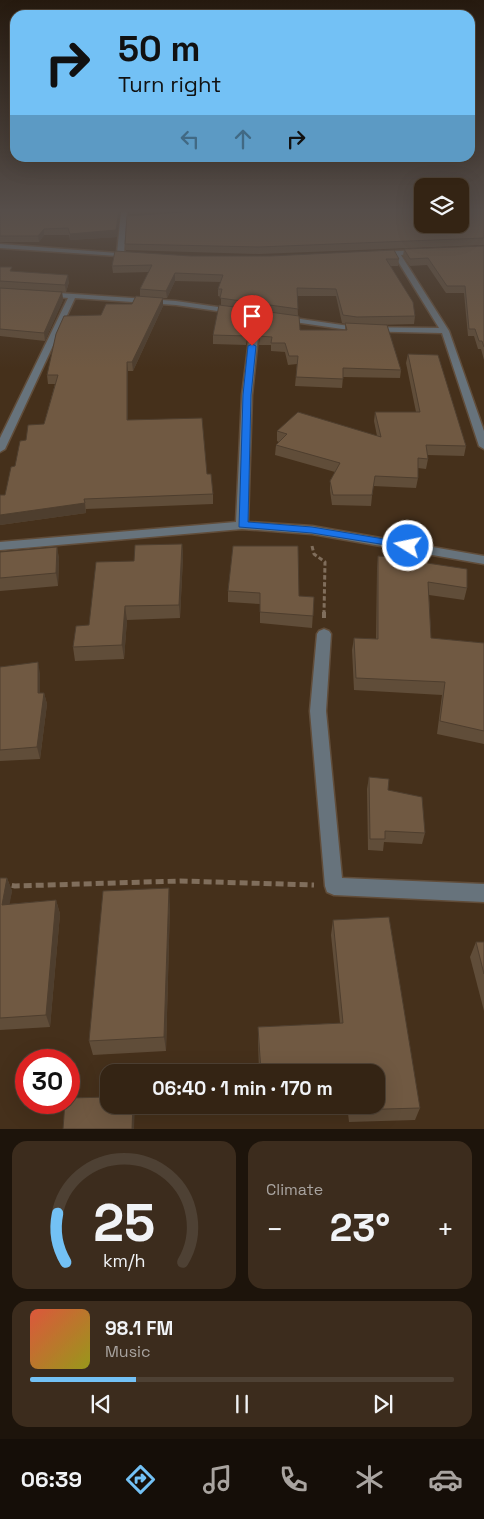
<!DOCTYPE html>
<meta charset="utf-8">
<style>
:root{--surface:#342414;--page:#3c2c1d;--text:#f1f3f6;--muted:#a9a4a0;--line:#4e4134;--accent:#73c1f5}
body{margin:0;font-family:"Space Grotesk",sans-serif;background:var(--page);color:var(--text);height:100vh;display:flex;flex-direction:column;font-size:19px;white-space:nowrap}
*{box-sizing:border-box;margin:0}
p{font-size:16px;color:var(--muted)}
.icon{flex:none;width:28px;height:28px;fill:none;stroke:currentColor;stroke-width:2;stroke-linecap:round;stroke-linejoin:round}
.map{position:relative;height:1129px;overflow:hidden}
.sheet{display:flex;flex-direction:column;gap:12px;padding:12px;background:#1d140b;flex:1}
.sheet>*{flex:none}
.top-card{position:absolute;left:10px;top:10px;width:465px;height:152px;border-radius:15px;box-shadow:0 5px 20px #0002,0 0 0 1px var(--line);background:#73c1f5;color:#111;overflow:hidden}
.controls{position:absolute;left:414px;top:178px;display:grid;gap:10px}
.controls a{display:grid;place-items:center;width:55px;height:55px;border-radius:10px;background:var(--surface);box-shadow:0 5px 20px #0002,0 0 0 1px var(--line);font-size:25px}
.speed{position:absolute;left:15px;top:1049px;display:flex;gap:10px;font-size:25px;font-weight:700;text-align:center}
.speed>*{display:grid;place-content:center;width:65px;height:65px;border-radius:50%;background:var(--surface);box-shadow:0 5px 20px #0002,0 0 0 1px var(--line);line-height:1}
.speed .limit{border:8px solid #d22;background:#fff;color:#111}
.pin{position:absolute;display:grid;place-items:center;width:42px;height:42px;color:#fff;margin:-51px -21px;border-radius:50% 50% 50% 0;rotate:-45deg;box-shadow:0 0 5px #0007}
.pin .icon{rotate:45deg}
.me{position:absolute;width:55px;margin:-28px;rotate:280deg;stroke-linejoin:round;filter:drop-shadow(0 0 4px #0008)}
.turn{display:flex;align-items:center;gap:18px;height:105px;padding:0 25px;font-size:22px}
.turn .icon{width:65px;height:65px;stroke-width:2.5}
.turn b{display:block;font-size:35px;line-height:42px}
.lanes{display:flex;align-items:center;height:48px;padding:0 25px;background:#0003;justify-content:center;gap:25px;direction:ltr}
.lanes .off{opacity:.35}
.big{font-size:38px;font-weight:800;line-height:1.1}
.sheet .widget{flex:1;display:flex;flex-direction:column;justify-content:center;gap:8px;min-width:0;padding:0 18px;border-radius:15px;background:var(--page)}
.sheet .dial{align-items:center;gap:0}
.dial svg{height:130px;overflow:visible;fill:none;stroke:var(--line);stroke-width:7;stroke-linecap:round;text-anchor:middle}
.dial text{fill:var(--text);stroke:none}
.song{display:flex;align-items:center;gap:15px}
.cover{width:60px;height:60px;border-radius:8px;background:linear-gradient(135deg,hsl(10 70% 55%),hsl(60 70% 35%))}
.played{height:5px;border-radius:2px;background:linear-gradient(90deg,var(--accent) 25%,var(--line) 25%)}
.keys{display:flex;justify-content:space-around;direction:ltr}
.heat{display:flex;justify-content:space-between;align-items:center;font-size:28px;direction:ltr}
.sheet .tiles{flex:1;display:grid;gap:12px;grid-template-columns:1fr 1fr}
.widget:last-child{grid-column:span 2}
.trip{position:absolute;left:100px;top:1064px;width:285px;height:50px;border-radius:15px;background:var(--surface);box-shadow:0 5px 20px #0002,0 0 0 1px var(--line);font-weight:800;line-height:50px;text-align:center}
.menu{display:flex;height:80px;justify-content:space-around;align-items:center;background:#150e08;color:var(--muted)}
.menu .icon{width:35px;height:35px}
.menu .on{color:var(--accent)}
.menu b{font-size:22px;color:var(--text)}
.map>svg:first-child{display:block}
</style>
<div class="map">
<svg width="484" height="1129" viewBox="0 0 484 1129">
<rect width="100%" height="100%" fill="#45301b"/>
<g fill="none" stroke-linecap="round" stroke-linejoin="round">
<g stroke="#614d3a" stroke-width="3">
<g id="minor">
<path d="M121 211H127L124 253 132 255V257L0 248V244L117 253Z"/>
<path d="M419 250 422 252 421 253 401 255 449 331 484 431V449L479 446 442 333 356 331 260 317 252 395 248 522 312 526 484 556V564L312 534 242 529 0 550V542L236 522 242 395 252 316 176 305 75 298 5 449 0 452V438L68 298 47 296H44V292L176 301 356 327 439 328 394 255 379 256 376 254 379 252Z"/>
<path d="M324 629 329 631 331 634 326 711 342 878 484 884V902L334 895 327 892 325 886 310 711 317 634 319 631Z"/>
</g>
</g>
<path stroke="#806e5c" stroke-width="3" stroke-dasharray="4.5 2.5" stroke-linecap="butt" d="M312 546 314 554 325 562 324 614"/>
<path stroke="#806e5c" stroke-width="4" stroke-dasharray="6 3" stroke-linecap="butt" d="M324 618V612"/>
<path stroke="#806e5c" stroke-width="5" stroke-dasharray="8 4" stroke-linecap="butt" d="M0 883 15 886 180 881 314 885"/>
<use href="#minor" fill="#67737c" fill-rule="evenodd"/>
</g>
<g fill="#604d39" fill-rule="evenodd">
<path d="M0 211H121L117 237 70 240 69 235H44L39 242H0Z"/>
<path d="M129 211H484V245L259 254 126 250 125 244 185 212 129 214Z"/>
<path d="M484 246V360L481 349H478L474 336H468L464 293H446L427 265 410 266 403 256 404 249Z"/>
<path d="M191 256 399 259 398 266H391L415 316 414 324 377 325 401 370 400 378 343 377 342 388 295 386 297 364 288 365 285 352 271 351V345H259L262 311 250 310V318L246 345 213 344V335L221 305V297L218 296V289L221 282 175 281 167 298H163V306L133 371H128V420L207 474 213 494V504L86 509V513L0 525V495H5L26 440 44 424 55 384H48L47 375 101 315 132 304 140 296V289L149 272 113 273 112 266ZM297 296H336L342 323 345 324V330H300L298 316Z"/>
<path d="M0 267 12 271 69 282 66 292 0 288Z"/>
<path d="M0 288 62 292 63 300 45 341 0 336Z"/>
<path d="M408 354 466 446 464 456 427 455 428 459 426 469 418 468V478L416 488 373 486 371 506 332 505 330 491V481L335 472 275 455 276 445 279 442 277 441V431L377 436 374 421 375 412H416L406 363Z"/>
<path d="M182 544 183 557 180 618 127 620 124 659 75 661 73 647 89 625 134 561Z"/>
<path d="M233 546 299 596 314 597 312 628 260 623V604L228 602V591Z"/>
<path d="M57 547 59 559 58 586 0 591V550V552Z"/>
<path d="M378 556 427 563 467 588 464 600 429 595 431 638 484 643V744L437 734 442 695 354 690 352 650 354 638 376 639 377 568Z"/>
<path d="M0 667 40 673V693H44L47 704 40 759 0 761Z"/>
<path d="M369 777 388 790 425 833 422 844 384 842 383 851 368 850 367 789Z"/>
<path d="M0 878H7L12 891 9 904 56 900 60 914 50 1027 0 1030Z"/>
<path d="M170 904 166 1051 93 1055 89 1041Z"/>
<path d="M333 920 420 1108 415 1120 349 1122 347 1105H376V1072H259L258 1040V1027L340 1023 331 935Z"/>
<path d="M476 942H484V1011L470 957Z"/>
</g>
<g fill="#4e3e2e">
<path d="M119 211H121L117 237 70 240V234Z"/>
<path d="M44 229V235L39 242 38 236Z"/>
<path d="M175 273V281L167 298 166 291Z"/>
<path d="M68 275 69 282 66 292 65 285Z"/>
<path d="M62 292 63 300 45 341 44 333Z"/>
<path d="M163 298V306L133 371 132 362Z"/>
<path d="M250 309V318L246 345Z"/>
<path d="M127 362 128 371V430L127 420Z"/>
<path d="M85 503 86 513 0 525V515Z"/>
<path d="M182 544 183 557 180 618 179 605Z"/>
<path d="M57 547 59 559 58 586 56 573Z"/>
<path d="M125 606 127 620 124 659 122 645Z"/>
<path d="M38 662 40 673V705L38 693Z"/>
<path d="M44 693 47 704 40 759 37 747Z"/>
<path d="M7 878 12 891 7 919 2 905Z"/>
<path d="M169 888 170 904 166 1051 164 1037Z"/>
<path d="M56 900 60 914 50 1027 46 1015Z"/>
<path d="M133 1105H135L134 1129H132Z"/>
</g>
<g fill="#705942" stroke="#4e3e2e">
<path d="M0 211H119L116 230 70 234 68 228 44 229 38 236H0Z"/>
<path d="M198 211H422V224H460V211H484V238L259 247 125 244 127 216Z"/>
<path d="M484 246V347L482 341H479L475 329H469L465 286H447L428 258 410 259 404 249Z"/>
<path d="M394 250 399 259H386L413 302 415 316 357 317 343 315 336 289 297 288 298 309 220 298 222 289H218L223 275 175 273 166 291 140 289 152 265 112 266 115 251 191 256H270Z"/>
<path d="M0 267H12L10 271 68 275 65 285 0 281Z"/>
<path d="M0 288 62 292 44 333 0 329Z"/>
<path d="M136 296 163 298 132 362H127V420L202 418 207 474H211L213 494 84 499 85 503 0 515V495H5L11 467 15 466 20 441 26 440 28 425 44 424 58 375H47L56 334 64 316 101 315 106 304H132Z"/>
<path d="M219 305 250 309 247 336 213 335Z"/>
<path d="M262 311 299 316 300 330H347L345 323 387 325 401 370 343 368V379L296 377 298 356H289L285 343H271L272 337 259 336Z"/>
<path d="M408 354 438 355 466 446 426 445 428 459 418 458V478L375 476 372 495H333L330 481 340 463 276 445 287 434 277 431 298 412 381 437 375 412H420Z"/>
<path d="M182 544 179 605 125 606 122 645 73 647 76 626 89 625 96 562 134 561 135 545Z"/>
<path d="M233 546H298L299 596 314 597 313 616 260 612V593L228 591Z"/>
<path d="M57 547 56 573 0 578V552Z"/>
<path d="M378 556 427 560V563L467 569V588L428 582 431 638 484 643V731L440 721 445 682 356 678 354 638 378 639Z"/>
<path d="M38 662V693H44L37 747 0 750V667Z"/>
<path d="M369 777 389 779 388 790 422 797 425 833 385 831V839H370Z"/>
<path d="M0 878H7L2 905 56 900 46 1015 0 1018Z"/>
<path d="M169 888 164 1037 89 1041 103 891Z"/>
<path d="M389 917 420 1108 352 1110 351 1105H376V1072H261L258 1027 343 1023 333 920Z"/>
<path d="M476 942H484V974Z"/>
<path d="M109 1097V1105H133L132 1129H63L65 1102H69V1098Z"/>
</g>
<linearGradient id="sky" x2="0" y2="1"><stop stop-color="#261a0f"/><stop offset="0.57" stop-color="#564e4a"/><stop offset="1" stop-color="#564e4a" stop-opacity="0"/></linearGradient>
<rect width="484" height="369" fill="url(#sky)"/>
<path fill="#1a73e8" stroke="#114b97" d="M252 344 256 346 251 395 248 522 312 527 408 543 411 544V549L312 533 239 527 243 395 248 346Z"/>
</svg>
<div class="controls">
<a><svg class="icon" aria-label="layers" viewBox="0 0 24 24"><path d="M12 4l9 5-9 5-9-5zM3 14l9 5 9-5"/></svg></a>
</div>
<div class="speed"><div class="limit">30</div></div>
<div class="pin" style="left:252px;top:346px;background:#d93025"><svg class="icon" aria-label="arrive" viewBox="0 0 24 24"><path d="M6 21V4h12l-3 4 3 4H6"/></svg></div>
<svg class="me" style="left:408px;top:546px" viewBox="-20 -20 40 40"><circle r="17" fill="#1a73e8" stroke="#fff" stroke-width="3"/><path d="M0-11L8 9 0 5-8 9z" fill="#fff"/></svg>
<div class="trip">06:40 · 1 min · 170 m</div>
<div class="top-card">
<div class="turn"><svg class="icon" aria-label="right" viewBox="0 0 24 24"><path d="M7 20v-9h11M14 6l5 5-5 5"/></svg><div><b>50 m</b>Turn right</div></div>
<div class="lanes"><svg class="icon off" aria-label="left" viewBox="0 0 24 24"><path d="M17 20v-9H6M10 6l-5 5 5 5"/></svg><svg class="icon off" aria-label="ahead" viewBox="0 0 24 24"><path d="M12 20V5M6 11l6-6 6 6"/></svg><svg class="icon" aria-label="right" viewBox="0 0 24 24"><path d="M7 20v-9h11M14 6l5 5-5 5"/></svg></div>
</div>
</div>
<section class="sheet">
<div class="tiles">
<div class="widget dial"><svg viewBox="0 0 100 80">
<path d="M14 69A42 42 0 1 1 86 69"/>
<path d="M14 69A42 42 0 0 1 9 39" stroke="#73c1f5"/>
<text x="50" y="56" font-size="32" font-weight="700">25</text>
<text x="50" y="72" font-size="11">km/h</text>
</svg></div>
<div class="widget"><p>Climate</p>
<div class="heat"><a>−</a><b class="big">23°</b><a>+</a></div>
</div>
<div class="widget">
<div class="song"><i class="cover"></i><div><b>98.1 FM</b><p>Music</p></div></div>
<div class="played"></div>
<div class="keys"><svg class="icon" aria-label="previous" viewBox="0 0 24 24"><path d="M18 5L8 12l10 7zM5 5v14"/></svg><svg class="icon" aria-label="pause" viewBox="0 0 24 24"><path d="M8 5v14M16 5v14"/></svg><svg class="icon" aria-label="next" viewBox="0 0 24 24"><path d="M6 5l10 7-10 7zM19 5v14"/></svg></div>
</div>
</div>
</section>
<nav class="menu">
<b>06:39</b>
<svg class="icon on" aria-label="directions" viewBox="0 0 24 24"><path d="M12 3l9 9-9 9-9-9zM9 14v-3h6M13 9l2 2-2 2"/></svg>
<svg class="icon" aria-label="music" viewBox="0 0 24 24"><path d="M9 18V5l10-2v13"/><circle cx="6" cy="18" r="3"/><circle cx="16" cy="16" r="3"/></svg>
<svg class="icon" aria-label="phone" viewBox="0 0 24 24"><path d="M5 4h4l2 5-3 2q2 4 5 5l2-3 5 2v4C11 20 4 13 5 4z"/></svg>
<svg class="icon" aria-label="climate" viewBox="0 0 24 24"><path d="M12 3v18M4 7l16 10M4 17L20 7"/></svg>
<svg class="icon" aria-label="car" viewBox="0 0 24 24"><path d="M5 17H2v-5l4-1 3-4h7l3 4 3 1v5h-3M9 17h6M6 11h13"/><circle cx="7" cy="17" r="2"/><circle cx="17" cy="17" r="2"/></svg>
</nav>
